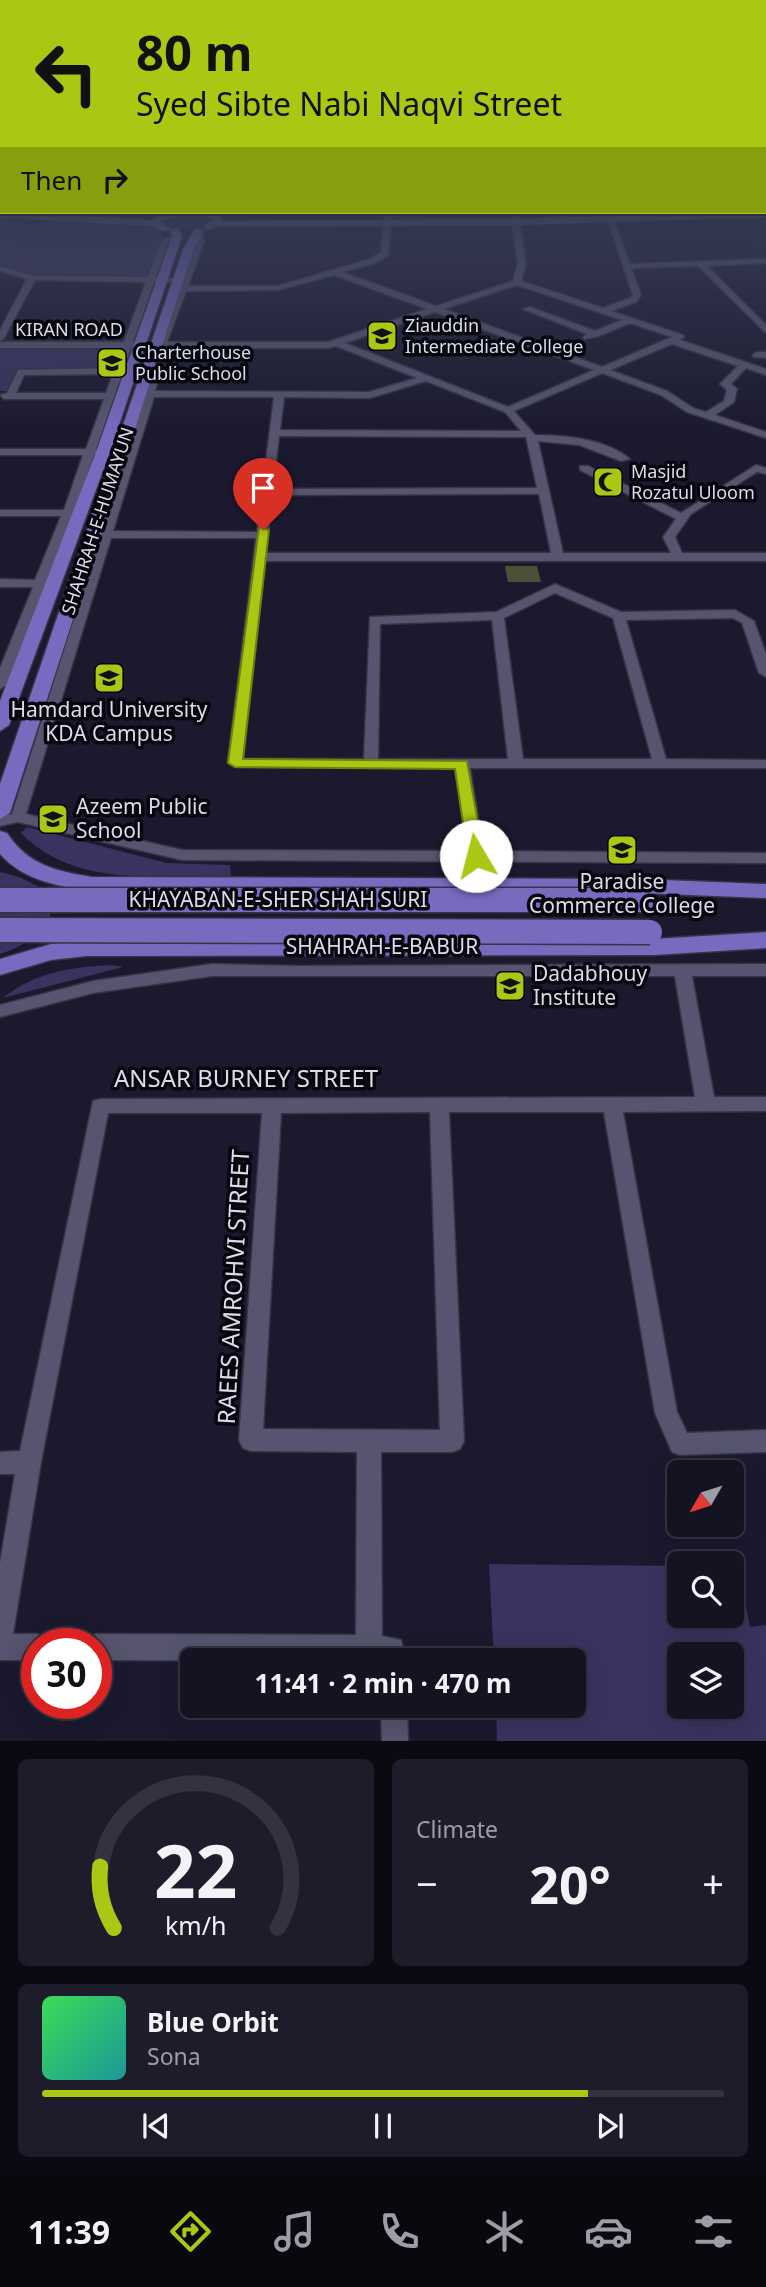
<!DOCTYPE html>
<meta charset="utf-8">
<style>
:root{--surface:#141322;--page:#1d1c2a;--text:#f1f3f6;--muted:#9d9ea5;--line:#333240;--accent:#abc613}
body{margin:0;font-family:"Noto Sans",sans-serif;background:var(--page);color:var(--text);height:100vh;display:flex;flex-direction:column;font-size:26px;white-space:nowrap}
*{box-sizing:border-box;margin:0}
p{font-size:23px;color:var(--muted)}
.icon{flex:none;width:38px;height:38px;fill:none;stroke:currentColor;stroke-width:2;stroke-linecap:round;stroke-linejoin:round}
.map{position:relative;height:1741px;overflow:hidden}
.sheet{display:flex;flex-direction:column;gap:18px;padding:18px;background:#0b0a13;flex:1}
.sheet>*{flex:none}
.guide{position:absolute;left:0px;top:0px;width:766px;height:214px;box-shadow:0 7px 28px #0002,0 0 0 2px var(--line);background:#abc613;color:#111;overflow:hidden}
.needle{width:46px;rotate:231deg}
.fabs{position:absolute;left:667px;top:1460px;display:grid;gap:14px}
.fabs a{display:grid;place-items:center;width:77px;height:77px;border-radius:10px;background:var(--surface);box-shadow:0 7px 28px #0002,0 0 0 2px var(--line);font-size:35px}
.speed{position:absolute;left:21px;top:1628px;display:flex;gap:14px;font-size:35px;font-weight:700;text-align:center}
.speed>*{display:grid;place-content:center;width:91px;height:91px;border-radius:50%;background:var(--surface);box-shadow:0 7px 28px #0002,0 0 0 2px var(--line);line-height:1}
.speed .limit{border:10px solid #d22;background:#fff;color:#111}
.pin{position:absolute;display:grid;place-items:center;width:60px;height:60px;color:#fff;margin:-72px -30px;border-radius:50% 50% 50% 0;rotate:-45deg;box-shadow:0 0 7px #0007}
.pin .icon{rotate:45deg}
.me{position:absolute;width:77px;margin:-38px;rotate:352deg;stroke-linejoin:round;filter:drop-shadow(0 0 5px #0008)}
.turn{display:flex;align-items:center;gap:24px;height:147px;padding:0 21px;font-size:32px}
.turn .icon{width:91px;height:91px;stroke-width:2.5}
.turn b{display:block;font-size:49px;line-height:60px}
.then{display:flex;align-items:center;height:66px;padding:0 21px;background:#0003;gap:14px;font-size:26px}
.big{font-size:52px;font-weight:700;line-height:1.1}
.sheet .widget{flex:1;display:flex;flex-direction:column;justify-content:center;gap:10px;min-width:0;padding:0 24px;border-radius:10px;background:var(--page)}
.sheet .dial{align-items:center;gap:0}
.dial svg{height:182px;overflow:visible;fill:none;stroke:var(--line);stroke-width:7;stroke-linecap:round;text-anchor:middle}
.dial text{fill:var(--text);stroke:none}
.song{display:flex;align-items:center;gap:21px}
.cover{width:84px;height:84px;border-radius:10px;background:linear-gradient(135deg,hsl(130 70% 55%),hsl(180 70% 35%))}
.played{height:7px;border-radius:4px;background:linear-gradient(90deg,var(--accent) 80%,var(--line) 80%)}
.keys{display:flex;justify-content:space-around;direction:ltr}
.heat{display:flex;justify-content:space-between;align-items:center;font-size:38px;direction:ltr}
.sheet .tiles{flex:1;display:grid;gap:18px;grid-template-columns:1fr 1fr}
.widget:last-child{grid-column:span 2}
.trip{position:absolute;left:180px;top:1648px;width:406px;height:70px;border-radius:10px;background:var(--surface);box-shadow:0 7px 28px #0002,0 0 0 2px var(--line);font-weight:700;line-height:70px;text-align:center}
.tabs{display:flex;height:112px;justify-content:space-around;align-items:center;background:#08080e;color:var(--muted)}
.tabs .icon{width:49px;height:49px}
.tabs .selected{color:var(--accent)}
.tabs b{font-size:32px;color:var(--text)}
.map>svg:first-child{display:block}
</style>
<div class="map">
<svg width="766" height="1741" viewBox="0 0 766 1741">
<rect width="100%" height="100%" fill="#1b192e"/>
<g fill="#39335f" fill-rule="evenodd">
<path d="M183 214H200L212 221C199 230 174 233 163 222Z"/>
<path d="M0 215 137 221 159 228 165 241 149 280 32 278 0 267Z"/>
<path d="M0 348 117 349 108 369H18L8 391H0Z"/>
<path d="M27 827 167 863 230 865 231 876C161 875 75 889 21 833Z"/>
<path d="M0 872C73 887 62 934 0 954Z"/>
<path d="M111 965 123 967 3 998C34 972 73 967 111 965Z"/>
<path d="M489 1564 679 1566V1615H732V1566H738L750 1627 766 1625V1741H497L496 1706H574V1661H494ZM679 1654H732V1706H679Z"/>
</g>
<path fill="#4b5137" d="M505 566H537L541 582H508Z"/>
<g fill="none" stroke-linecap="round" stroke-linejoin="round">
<g stroke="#363345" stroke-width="3">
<g id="minor">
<path d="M385 212H393L388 255 376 263 342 272 436 306 513 281 518 264 511 218 515 216 519 218 526 264 521 281 603 308 630 298 633 295 607 218 614 220 630 264 766 259V263L707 266 766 325V333L698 266 631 268 641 295 636 302 611 311 683 335 684 337 680 340 766 369V375L746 368 731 384 737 389 734 402 715 415 766 432V438L687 412 661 395 602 373 514 411 535 435C565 435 606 439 630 459L621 461 579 445 538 441 563 553H671L663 537 676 519 580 470V466H588L681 513 756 465 766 468V474L757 472 691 514 675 537 682 553H766V561H265L243 759H364L370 617 496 612 555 584 621 612 735 610 754 621 766 654V677L759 673 742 623 733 618 626 620 666 759 766 760V768H470L483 851 766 853V863L182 860 18 822 0 826V816L12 814 100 537 91 534 102 531C128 447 151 362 182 281L154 282 133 342 140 345 131 348 96 449 104 452 94 455 75 510 81 513 72 516 47 580 53 584 45 588 7 685 0 689V668L33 587H0V579L35 580 61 516H0V510H64L83 455H0V449H86L104 399H4L0 395 7 393 18 370 115 368 122 348H0V342H124L146 282 35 280 4 338 0 341V330L27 279 0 271V266L33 276 148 277 161 241 177 234 181 236 168 242 156 277 182 280 196 242 194 233 198 231 202 233 204 242 188 286H278L370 259 381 252ZM334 275 427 309 328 342H167L186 291 278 290ZM517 285 622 320 595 331 530 307 523 309 587 334 583 337 584 339 599 336 630 323 672 337 602 367 444 309ZM435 312 594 370 508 407 345 343ZM672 344 738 366 720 384 727 390 724 401 706 412 693 408 667 391 610 370ZM336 346 417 378 369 392 155 391 166 348H329ZM113 374 106 393H16L24 375ZM426 381 505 412 521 431 280 430 284 397 370 398ZM154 397H274L257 532 113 531ZM279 436 526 437 537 488 273 489ZM539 494 551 553H266L272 495ZM111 538H256L228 763 235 767 455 768 468 851 182 850 26 814ZM555 593 613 618 652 759H523L504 618ZM492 620 508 759H378L380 624Z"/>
<path d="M757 352H766V358L754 357 752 355Z"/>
<path d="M212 964 298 966 766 964V976H692L714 1097H766V1111L623 1112 677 1412 687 1433 766 1430V1452L680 1455 672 1452 655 1413 604 1112H449L464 1441 460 1449 452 1452H381L382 1636 401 1640 406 1661 96 1660V1643H85L87 1638 96 1634 356 1635 357 1452 251 1451 243 1448 239 1440 262 1113H108L41 1462 13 1634H37L46 1638 48 1643H37V1660H0V1563L15 1474H0V1452L20 1451 93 1101 100 1099 695 1097 675 976H212L93 993 0 1017V1005L93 981ZM430 1112 440 1430 263 1429 281 1113Z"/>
<path d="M381 1706H407L408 1741H382Z"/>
</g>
</g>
<g stroke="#363345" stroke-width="3">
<g id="major">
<path d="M765 211 766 217 516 225 216 227 208 230 203 227 212 220 192 212 220 216 222 221 516 219Z"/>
<path d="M0 212 151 220 173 212H188L161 222 171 229 179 228 182 236 110 452 9 725 0 731V701L96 452 172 236 170 230 162 231 153 226 0 218Z"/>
<path d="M195 228 204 230 193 250 10 813 0 819V784L183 250Z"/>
<path d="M0 831 7 833C28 865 56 871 92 877L639 879 766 884V898L639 893 92 891C58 886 24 881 0 854Z"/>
<path d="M766 932V948L654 955 87 956 51 960 0 975V959L51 944 87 940 654 939Z"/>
</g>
</g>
<use href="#minor" fill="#56546e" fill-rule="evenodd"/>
<use href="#major" fill="#786abf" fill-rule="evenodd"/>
<g stroke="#363345" stroke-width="27" stroke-linecap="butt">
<g id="major-bridge">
<path d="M0 900H643"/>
<path d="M0 930 650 932"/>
</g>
</g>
<use href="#major-bridge" stroke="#786abf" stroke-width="24"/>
</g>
<linearGradient id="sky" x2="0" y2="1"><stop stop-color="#0f0e19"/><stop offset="0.44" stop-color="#393e57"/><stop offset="1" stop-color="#393e57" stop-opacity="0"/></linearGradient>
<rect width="766" height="434" fill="url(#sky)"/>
<path fill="#abc613" stroke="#6f810c" stroke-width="2" d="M259 527 269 530 243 759 467 761 484 856 481 860 476 862 468 856 455 769 235 767 228 763Z"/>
<defs>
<g id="university-square" transform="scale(1.575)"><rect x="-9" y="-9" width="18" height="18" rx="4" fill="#abc613" stroke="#06060e"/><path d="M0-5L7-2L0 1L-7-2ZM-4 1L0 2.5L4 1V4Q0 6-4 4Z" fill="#111"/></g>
<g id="school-square" transform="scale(1.575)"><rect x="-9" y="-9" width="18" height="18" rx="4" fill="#abc613" stroke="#06060e"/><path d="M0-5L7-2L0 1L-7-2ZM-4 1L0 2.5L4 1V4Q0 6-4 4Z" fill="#111"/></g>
<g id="mosque-square" transform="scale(1.575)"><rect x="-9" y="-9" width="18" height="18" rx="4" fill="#abc613" stroke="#06060e"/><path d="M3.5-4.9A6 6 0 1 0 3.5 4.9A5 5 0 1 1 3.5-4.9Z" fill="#111"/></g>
</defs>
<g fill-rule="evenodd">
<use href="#university-square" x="382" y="336"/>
<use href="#school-square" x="112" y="363"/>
<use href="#mosque-square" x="608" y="482"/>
<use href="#university-square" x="109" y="678"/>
<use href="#school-square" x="53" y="819"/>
<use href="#university-square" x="622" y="850"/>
<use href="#university-square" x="510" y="986"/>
</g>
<g text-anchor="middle" stroke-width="7" stroke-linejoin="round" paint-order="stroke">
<g font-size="18" fill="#dbdbea" stroke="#06060e" text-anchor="start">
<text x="405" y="332">Ziauddin<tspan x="405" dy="21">Intermediate College</tspan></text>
<text x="135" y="359">Charterhouse<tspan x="135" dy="21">Public School</tspan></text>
<text x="631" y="478">Masjid<tspan x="631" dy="21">Rozatul Uloom</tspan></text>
</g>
<g font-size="18" fill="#dbdbea" stroke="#06060e">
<text x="69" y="336">KIRAN ROAD</text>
<text transform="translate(98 521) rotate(-72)" y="6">SHAHRAH-E-HUMAYUN</text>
</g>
<g font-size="21" fill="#dbdbea" stroke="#06060e">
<text x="109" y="717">Hamdard University<tspan x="109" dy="24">KDA Campus</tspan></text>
<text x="76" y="814" text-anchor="start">Azeem Public<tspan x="76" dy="24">School</tspan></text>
<text x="622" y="889">Paradise<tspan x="622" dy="24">Commerce College</tspan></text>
<text x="533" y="981" text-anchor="start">Dadabhouy<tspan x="533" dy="24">Institute</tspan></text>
</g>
<g font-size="21" fill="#dbdbea" stroke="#06060e">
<text x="278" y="907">KHAYABAN-E-SHER SHAH SURI</text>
<text x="382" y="954">SHAHRAH-E-BABUR</text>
</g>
<g font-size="24" fill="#dbdbea" stroke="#06060e">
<text x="246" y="1087">ANSAR BURNEY STREET</text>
<text transform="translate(234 1287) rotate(-87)" y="8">RAEES AMROHVI STREET</text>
</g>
</g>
</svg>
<div class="fabs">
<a><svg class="needle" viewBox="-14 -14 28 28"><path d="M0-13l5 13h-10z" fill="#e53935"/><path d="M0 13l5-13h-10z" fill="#9d9ea5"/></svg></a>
<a><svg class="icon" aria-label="search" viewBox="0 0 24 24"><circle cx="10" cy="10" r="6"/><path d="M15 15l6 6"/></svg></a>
<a><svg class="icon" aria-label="layers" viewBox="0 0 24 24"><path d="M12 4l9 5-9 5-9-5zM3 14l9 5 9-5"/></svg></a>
</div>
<div class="speed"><div class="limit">30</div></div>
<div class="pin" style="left:263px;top:530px;background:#d93025"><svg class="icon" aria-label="arrive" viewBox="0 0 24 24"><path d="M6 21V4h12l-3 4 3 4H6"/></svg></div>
<svg class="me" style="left:476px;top:856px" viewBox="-20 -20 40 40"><circle r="19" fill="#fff"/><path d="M0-13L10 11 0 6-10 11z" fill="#abc613"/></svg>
<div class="trip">11:41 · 2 min · 470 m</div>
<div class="guide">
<div class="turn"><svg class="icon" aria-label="left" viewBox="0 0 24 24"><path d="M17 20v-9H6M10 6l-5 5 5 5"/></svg><div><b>80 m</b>Syed Sibte Nabi Naqvi Street</div></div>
<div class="then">Then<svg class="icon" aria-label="right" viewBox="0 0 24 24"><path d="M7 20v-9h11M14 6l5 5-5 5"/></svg></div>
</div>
</div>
<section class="sheet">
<div class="tiles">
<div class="widget dial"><svg viewBox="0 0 100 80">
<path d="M14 69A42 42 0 1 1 86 69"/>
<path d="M14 69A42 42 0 0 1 8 42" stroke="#abc613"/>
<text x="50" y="56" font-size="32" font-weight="700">22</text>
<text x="50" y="72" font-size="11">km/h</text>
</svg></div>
<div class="widget"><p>Climate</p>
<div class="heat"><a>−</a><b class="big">20°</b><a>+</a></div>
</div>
<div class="widget">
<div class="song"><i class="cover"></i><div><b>Blue Orbit</b><p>Sona</p></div></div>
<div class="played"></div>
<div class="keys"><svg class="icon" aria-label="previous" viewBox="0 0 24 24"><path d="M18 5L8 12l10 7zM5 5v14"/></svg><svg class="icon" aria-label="pause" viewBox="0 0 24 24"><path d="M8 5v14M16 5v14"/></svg><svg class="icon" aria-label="next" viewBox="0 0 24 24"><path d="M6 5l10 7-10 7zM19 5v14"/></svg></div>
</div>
</div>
</section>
<nav class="tabs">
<b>11:39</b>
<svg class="icon selected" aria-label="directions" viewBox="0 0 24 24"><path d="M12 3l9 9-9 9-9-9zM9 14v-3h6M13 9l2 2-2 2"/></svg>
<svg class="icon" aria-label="music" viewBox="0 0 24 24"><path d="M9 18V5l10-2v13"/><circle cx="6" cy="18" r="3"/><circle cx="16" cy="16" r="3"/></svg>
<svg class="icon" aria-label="phone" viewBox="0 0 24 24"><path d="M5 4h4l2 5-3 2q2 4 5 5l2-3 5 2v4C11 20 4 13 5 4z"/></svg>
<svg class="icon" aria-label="climate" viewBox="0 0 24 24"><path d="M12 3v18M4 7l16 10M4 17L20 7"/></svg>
<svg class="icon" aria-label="car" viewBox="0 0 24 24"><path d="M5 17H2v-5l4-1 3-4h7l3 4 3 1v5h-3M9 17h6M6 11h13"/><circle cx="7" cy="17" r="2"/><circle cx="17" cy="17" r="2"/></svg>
<svg class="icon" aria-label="filters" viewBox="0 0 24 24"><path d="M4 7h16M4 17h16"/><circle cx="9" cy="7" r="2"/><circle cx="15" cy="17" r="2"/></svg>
</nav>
